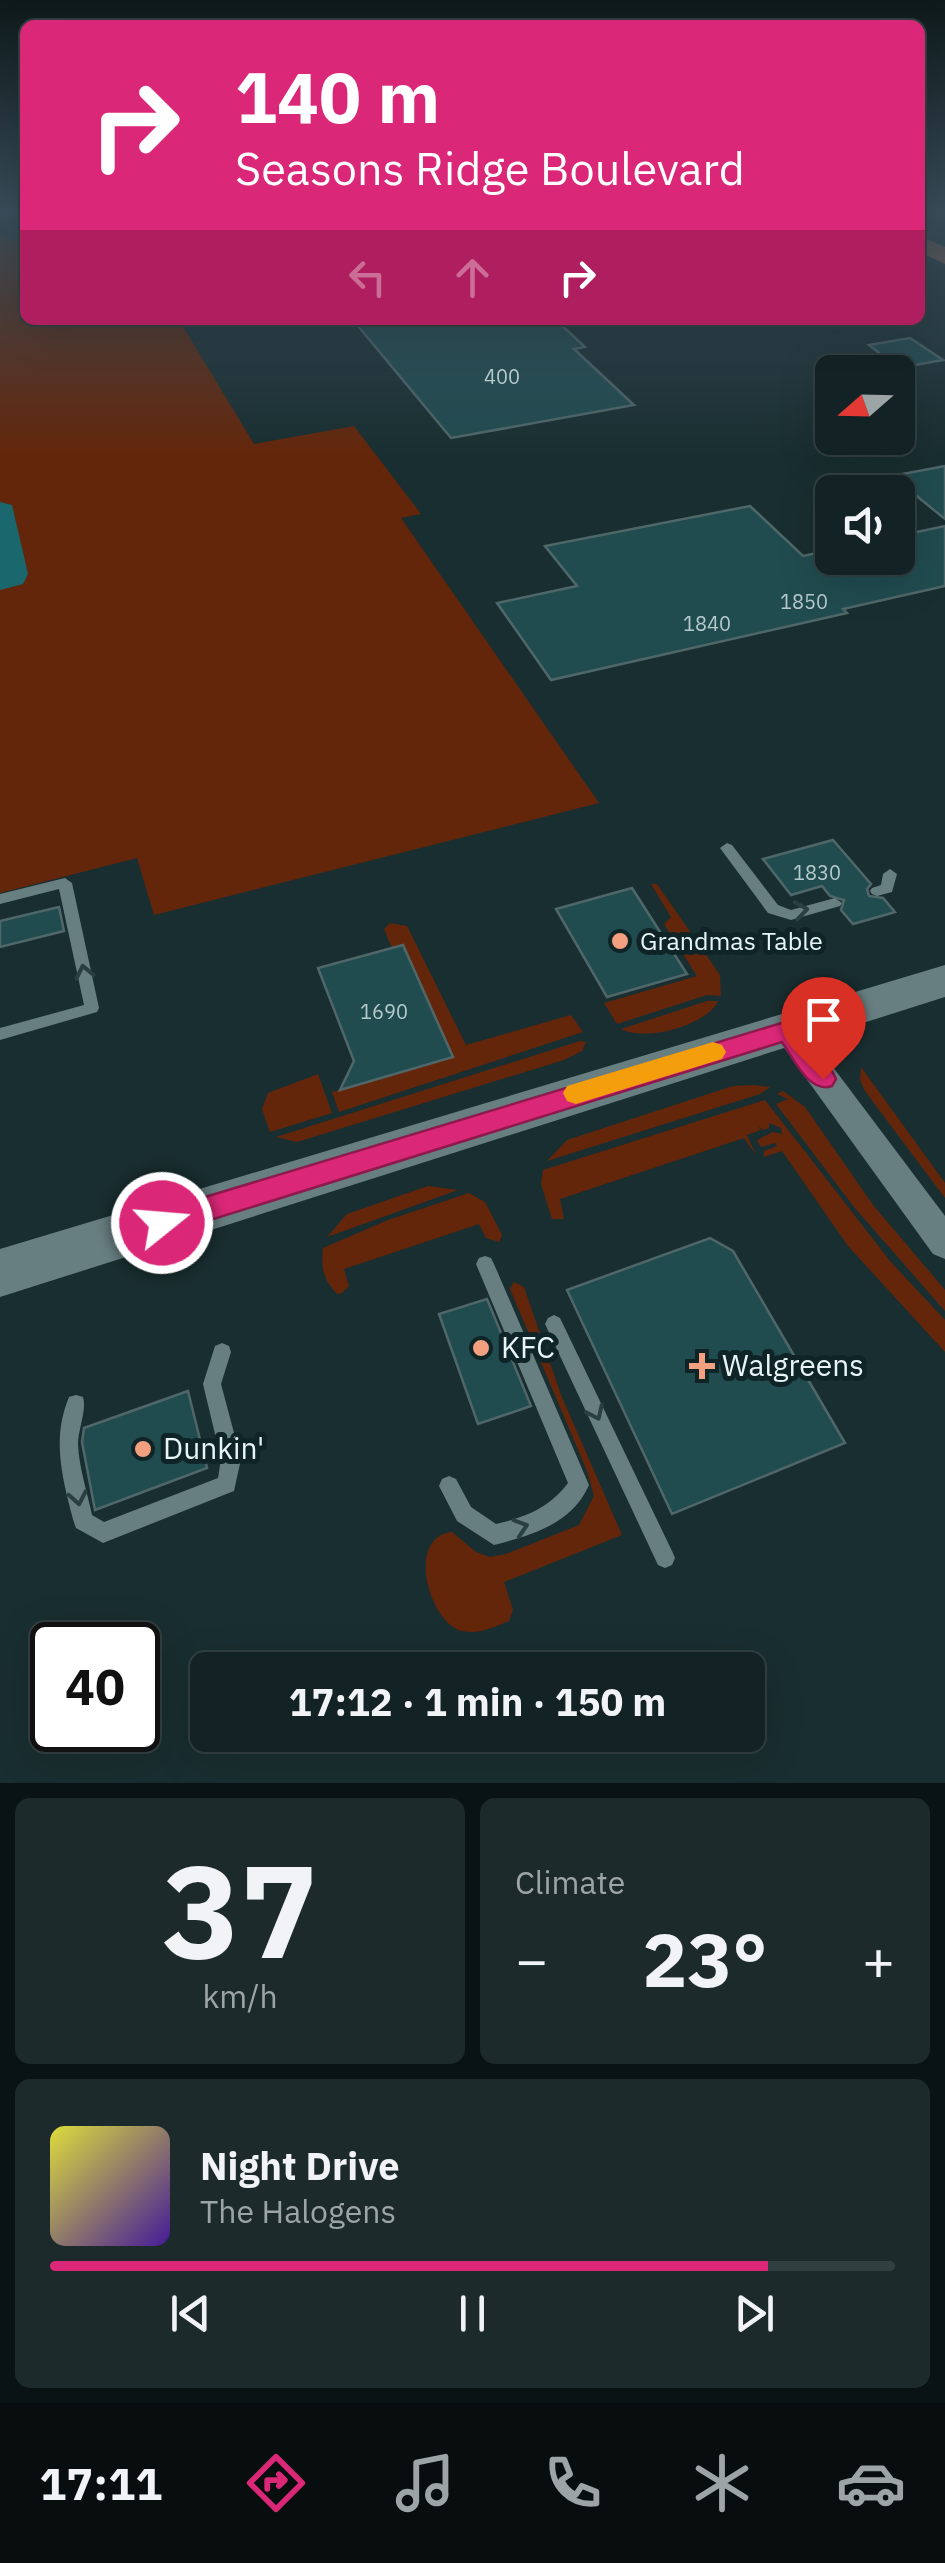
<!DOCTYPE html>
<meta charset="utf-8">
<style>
:root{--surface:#132224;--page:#1c2a2c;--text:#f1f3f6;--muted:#9da4a6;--line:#323f41;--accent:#db2777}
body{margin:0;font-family:"IBM Plex Sans",sans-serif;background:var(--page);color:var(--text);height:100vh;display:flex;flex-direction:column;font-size:38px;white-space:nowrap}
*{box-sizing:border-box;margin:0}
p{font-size:32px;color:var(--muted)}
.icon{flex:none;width:55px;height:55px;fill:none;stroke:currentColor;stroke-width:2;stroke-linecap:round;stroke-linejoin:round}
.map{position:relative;height:1783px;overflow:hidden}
.panel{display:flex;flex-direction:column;gap:15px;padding:15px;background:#0a1314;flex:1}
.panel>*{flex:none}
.guide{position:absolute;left:20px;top:20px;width:905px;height:305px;border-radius:15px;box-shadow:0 10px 40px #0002,0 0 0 2px var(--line);background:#db2777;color:#fff;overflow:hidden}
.needle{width:65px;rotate:250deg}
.controls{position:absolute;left:815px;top:355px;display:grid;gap:20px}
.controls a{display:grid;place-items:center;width:100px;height:100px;border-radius:15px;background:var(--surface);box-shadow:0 10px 40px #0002,0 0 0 2px var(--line);font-size:50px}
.speed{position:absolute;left:30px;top:1622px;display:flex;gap:20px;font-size:50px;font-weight:700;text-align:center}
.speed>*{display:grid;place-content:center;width:130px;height:130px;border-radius:50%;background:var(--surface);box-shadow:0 10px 40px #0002,0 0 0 2px var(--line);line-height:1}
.speed .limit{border:5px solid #111;border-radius:15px;background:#fff;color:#111}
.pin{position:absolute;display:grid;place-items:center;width:85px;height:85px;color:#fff;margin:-102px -42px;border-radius:50% 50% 50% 0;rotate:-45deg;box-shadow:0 0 10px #0007}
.pin .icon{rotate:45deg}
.me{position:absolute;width:110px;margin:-55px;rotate:73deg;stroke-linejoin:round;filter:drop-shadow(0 0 8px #0008)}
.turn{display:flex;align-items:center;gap:35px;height:210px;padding:0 50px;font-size:45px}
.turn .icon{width:130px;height:130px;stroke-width:2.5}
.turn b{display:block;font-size:70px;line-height:85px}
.lanes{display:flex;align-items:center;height:95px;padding:0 50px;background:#0003;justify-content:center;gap:50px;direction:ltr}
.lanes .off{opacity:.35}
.big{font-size:75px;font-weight:700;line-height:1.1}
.panel .card{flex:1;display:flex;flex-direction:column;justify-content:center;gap:15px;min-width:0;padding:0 35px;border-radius:15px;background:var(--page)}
.panel .dial{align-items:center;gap:0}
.dial b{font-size:130px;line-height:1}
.song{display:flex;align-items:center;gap:30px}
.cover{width:120px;height:120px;border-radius:15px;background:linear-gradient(135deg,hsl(60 70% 55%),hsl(260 70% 35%))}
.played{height:10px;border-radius:5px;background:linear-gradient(90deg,var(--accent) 85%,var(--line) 85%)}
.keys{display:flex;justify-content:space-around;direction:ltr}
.heat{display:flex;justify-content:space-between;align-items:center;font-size:55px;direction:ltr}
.panel .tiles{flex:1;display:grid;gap:15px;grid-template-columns:1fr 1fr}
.card:last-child{grid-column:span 2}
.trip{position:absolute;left:190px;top:1652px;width:575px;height:100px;border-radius:15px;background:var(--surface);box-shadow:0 10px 40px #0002,0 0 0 2px var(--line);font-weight:700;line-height:100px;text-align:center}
.tab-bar{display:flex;height:160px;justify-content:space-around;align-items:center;background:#080e0e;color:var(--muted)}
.tab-bar .icon{width:70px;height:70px}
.tab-bar .selected{color:var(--accent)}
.tab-bar b{font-size:45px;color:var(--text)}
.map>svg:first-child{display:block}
</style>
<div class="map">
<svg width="945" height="1783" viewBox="0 0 945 1783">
<rect width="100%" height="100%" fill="#192e30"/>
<g fill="#64260a">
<path d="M0 234 25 246V320H179L254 444 354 426 421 514 401 518 599 803 154 915 137 858 0 893Z"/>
<path d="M651 884H657L720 975 721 996 707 995 617 1024 604 1003 697 976 664 924 671 917Z"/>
<path d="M390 923 407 926 466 1045 571 1015 583 1032 339 1112 332 1092 453 1057 404 946 392 948 384 929Z"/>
<path d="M707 1001H718C706 1026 645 1042 621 1029Z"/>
<path d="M580 1041 586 1042 582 1051 564 1060 297 1142 276 1137Z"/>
<path d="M861 1067 945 1183V1198L865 1091 860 1080Z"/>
<path d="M318 1074 332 1113 270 1132 262 1109 268 1093Z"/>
<path d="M754 1085 770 1087 760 1094 547 1161 567 1140 733 1086Z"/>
<path d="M783 1091 805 1107 873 1205 945 1290V1311L854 1207 776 1104 788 1099 777 1094Z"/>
<path d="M765 1100 890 1261 945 1320V1352L848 1246 782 1151 764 1157V1151L777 1146 775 1143 761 1147 757 1140 773 1132 782 1134 781 1128 769 1123V1128L763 1130 758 1126 761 1130 747 1135 756 1155 744 1138 560 1199 564 1219H552L541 1184 543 1170Z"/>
<path d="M428 1186 458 1190 327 1237 347 1214Z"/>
<path d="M469 1193 485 1202 502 1235 499 1242 486 1238 479 1224 344 1269 349 1286 342 1293 337 1294C323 1279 321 1268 323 1248L388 1220Z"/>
<path d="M514 1282 524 1287 561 1395 622 1535 504 1582 513 1610 509 1621C494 1627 479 1635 462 1631 429 1623 405 1537 452 1532L476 1552 490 1557 506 1554 579 1525 594 1496 587 1471 510 1289Z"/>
</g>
<path fill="#1a676d" d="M0 502 12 505 28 574 23 584 0 590Z"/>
<g fill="#204b4f" stroke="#506769" stroke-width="2.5">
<path d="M353 320H556L585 347 574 349 634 405 451 438Z"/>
<path d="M910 338 943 360 898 368 869 345Z"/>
<path d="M945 466V519L892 476Z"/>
<path d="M750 506 803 556 832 550V558H898V536L945 526V586L843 609 847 613 551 680 497 603 577 586 545 546Z"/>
<path d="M833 840 871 884 867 889 869 896 883 898 895 912 853 924 841 910 844 900 830 896 822 886 791 895 763 859Z"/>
<path d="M632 888 687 974 607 997 556 909Z"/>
<path d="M59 907 64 931 0 947V921Z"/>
<path d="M403 945 453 1057 340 1090 354 1061 318 968Z"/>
<path d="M710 1238 733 1251 845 1443 672 1514 567 1290Z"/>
<path d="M487 1299 531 1406 478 1424 439 1314Z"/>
<path d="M188 1391 207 1468 95 1510 82 1442 84 1428Z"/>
</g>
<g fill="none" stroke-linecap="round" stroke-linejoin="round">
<g fill="#687f81" fill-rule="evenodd">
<path d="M727 843 732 845 778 905 791 910 835 898 842 903 840 906 791 920 768 913 720 848Z"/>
<path d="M890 869 897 874 892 892 877 896 872 894 870 891 872 888 881 885 883 874Z"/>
<path d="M65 878 72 883 99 1008 97 1012 0 1040V1028L84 1005 59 889 0 904V894Z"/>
<path d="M485 1256 491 1258 494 1264 589 1485C572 1524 532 1535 494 1545L457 1521 439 1486 442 1479 449 1476 456 1479 471 1507 496 1524C526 1517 549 1508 568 1483L476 1264 479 1258Z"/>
<path d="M554 1315 560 1318 672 1551 675 1558 672 1565 665 1568 658 1565 545 1324 548 1318Z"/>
<path d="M222 1343 229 1346 231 1352 221 1384 241 1459 234 1491 103 1543 76 1528C72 1518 70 1507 67 1496 59 1461 55 1431 69 1397L76 1395 83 1397C87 1410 78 1429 78 1444 79 1468 87 1491 92 1515L104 1522 218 1478 221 1459 203 1384 215 1346Z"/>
</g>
<path fill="#687f81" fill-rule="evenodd" d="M788 1018 799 1022 945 1216V1259L933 1254 777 1038 773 1030 777 1022Z"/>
<path fill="#687f81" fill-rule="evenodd" d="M945 965V997L0 1297V1249Z"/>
<path fill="#af6b49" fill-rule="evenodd" d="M920 236 945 247V264L920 252Z"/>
</g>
<defs><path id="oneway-chevron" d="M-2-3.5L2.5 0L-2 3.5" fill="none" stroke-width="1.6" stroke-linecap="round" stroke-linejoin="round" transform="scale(2.5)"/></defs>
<g stroke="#2a3f41">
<use href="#oneway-chevron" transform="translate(801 910) rotate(-9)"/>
<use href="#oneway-chevron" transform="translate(84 972) rotate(-102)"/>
<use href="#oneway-chevron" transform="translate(596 1413) rotate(65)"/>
<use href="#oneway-chevron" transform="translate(78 1498) rotate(79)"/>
<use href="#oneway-chevron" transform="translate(521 1527) rotate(-18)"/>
</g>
<linearGradient id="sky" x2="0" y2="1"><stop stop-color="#0e191a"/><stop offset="0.46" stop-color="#384c59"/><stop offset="1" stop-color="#384c59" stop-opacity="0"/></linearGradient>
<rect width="945" height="458" fill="url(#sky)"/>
<path fill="#db2777" stroke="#8e194d" stroke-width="2.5" d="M788 1021 796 1024 832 1071 836 1079 832 1086C809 1094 794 1059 782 1042L162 1235 152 1232 148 1223 152 1214 162 1210Z"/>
<path fill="#f59e0b" d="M713 1042 722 1045 726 1052 722 1059 576 1104 567 1101 563 1093 567 1086Z"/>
<g fill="#f2a080" stroke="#0f2426" stroke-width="4">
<circle cx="620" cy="941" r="10"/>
<circle cx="481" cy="1348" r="10"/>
<path d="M697 1351h10v10h10v10h-10v10h-10v-10h-10v-10h10z"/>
<circle cx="143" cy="1449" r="10"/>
</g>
<g text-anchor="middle" stroke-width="10" stroke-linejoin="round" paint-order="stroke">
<g font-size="20" fill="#b6cacc">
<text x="502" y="384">400</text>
<text x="804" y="609">1850</text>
<text x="707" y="631">1840</text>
<text x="817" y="880">1830</text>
<text x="384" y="1019">1690</text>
</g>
<g font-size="25" fill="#e8f4f6" stroke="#0f2426" text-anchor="start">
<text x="640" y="950">Grandmas Table</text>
</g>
<g font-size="30" fill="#e8f4f6" stroke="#0f2426" text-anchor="start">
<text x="501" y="1358">KFC</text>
<text x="722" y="1376">Walgreens</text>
<text x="163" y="1459">Dunkin'</text>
</g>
</g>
</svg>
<div class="controls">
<a><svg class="needle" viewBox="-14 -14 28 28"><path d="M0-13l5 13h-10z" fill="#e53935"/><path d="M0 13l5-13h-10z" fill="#9da4a6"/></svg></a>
<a><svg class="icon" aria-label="sound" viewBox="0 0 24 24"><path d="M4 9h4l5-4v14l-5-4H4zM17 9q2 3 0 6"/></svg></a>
</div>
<div class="speed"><div class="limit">40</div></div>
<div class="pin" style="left:823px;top:1079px;background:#d93025"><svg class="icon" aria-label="arrive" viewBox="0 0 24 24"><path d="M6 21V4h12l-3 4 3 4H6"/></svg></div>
<svg class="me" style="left:162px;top:1223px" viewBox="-20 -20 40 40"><circle r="17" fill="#db2777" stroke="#fff" stroke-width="3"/><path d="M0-11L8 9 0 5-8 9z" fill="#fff"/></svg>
<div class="trip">17:12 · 1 min · 150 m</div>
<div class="guide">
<div class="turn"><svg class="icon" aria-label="right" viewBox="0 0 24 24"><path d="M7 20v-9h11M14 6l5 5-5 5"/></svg><div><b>140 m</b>Seasons Ridge Boulevard</div></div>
<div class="lanes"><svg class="icon off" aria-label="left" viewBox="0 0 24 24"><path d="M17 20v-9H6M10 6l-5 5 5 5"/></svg><svg class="icon off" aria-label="ahead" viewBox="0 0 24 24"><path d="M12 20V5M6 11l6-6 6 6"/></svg><svg class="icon" aria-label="right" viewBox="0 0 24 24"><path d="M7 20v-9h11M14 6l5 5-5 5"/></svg></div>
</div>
</div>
<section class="panel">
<div class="tiles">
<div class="card dial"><b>37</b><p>km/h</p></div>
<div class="card"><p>Climate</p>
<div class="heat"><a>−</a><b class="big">23°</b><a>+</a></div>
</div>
<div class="card">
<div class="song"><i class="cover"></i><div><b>Night Drive</b><p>The Halogens</p></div></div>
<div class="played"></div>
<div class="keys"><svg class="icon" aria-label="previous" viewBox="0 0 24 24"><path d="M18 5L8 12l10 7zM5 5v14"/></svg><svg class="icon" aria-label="pause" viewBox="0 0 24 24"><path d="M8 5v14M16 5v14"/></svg><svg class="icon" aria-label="next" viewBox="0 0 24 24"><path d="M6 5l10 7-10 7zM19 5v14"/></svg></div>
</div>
</div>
</section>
<nav class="tab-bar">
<b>17:11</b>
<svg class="icon selected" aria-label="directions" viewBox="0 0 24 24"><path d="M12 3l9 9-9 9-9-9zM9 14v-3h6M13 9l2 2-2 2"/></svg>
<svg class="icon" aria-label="music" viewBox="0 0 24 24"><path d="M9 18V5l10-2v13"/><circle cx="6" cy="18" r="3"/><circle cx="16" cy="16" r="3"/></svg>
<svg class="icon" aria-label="phone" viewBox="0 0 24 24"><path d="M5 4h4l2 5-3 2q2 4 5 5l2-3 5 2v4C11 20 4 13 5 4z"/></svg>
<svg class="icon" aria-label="climate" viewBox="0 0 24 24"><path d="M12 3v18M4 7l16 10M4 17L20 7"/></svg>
<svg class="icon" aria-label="car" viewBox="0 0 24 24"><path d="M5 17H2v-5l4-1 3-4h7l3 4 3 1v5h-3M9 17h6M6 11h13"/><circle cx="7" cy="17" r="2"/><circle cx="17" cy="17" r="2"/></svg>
</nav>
